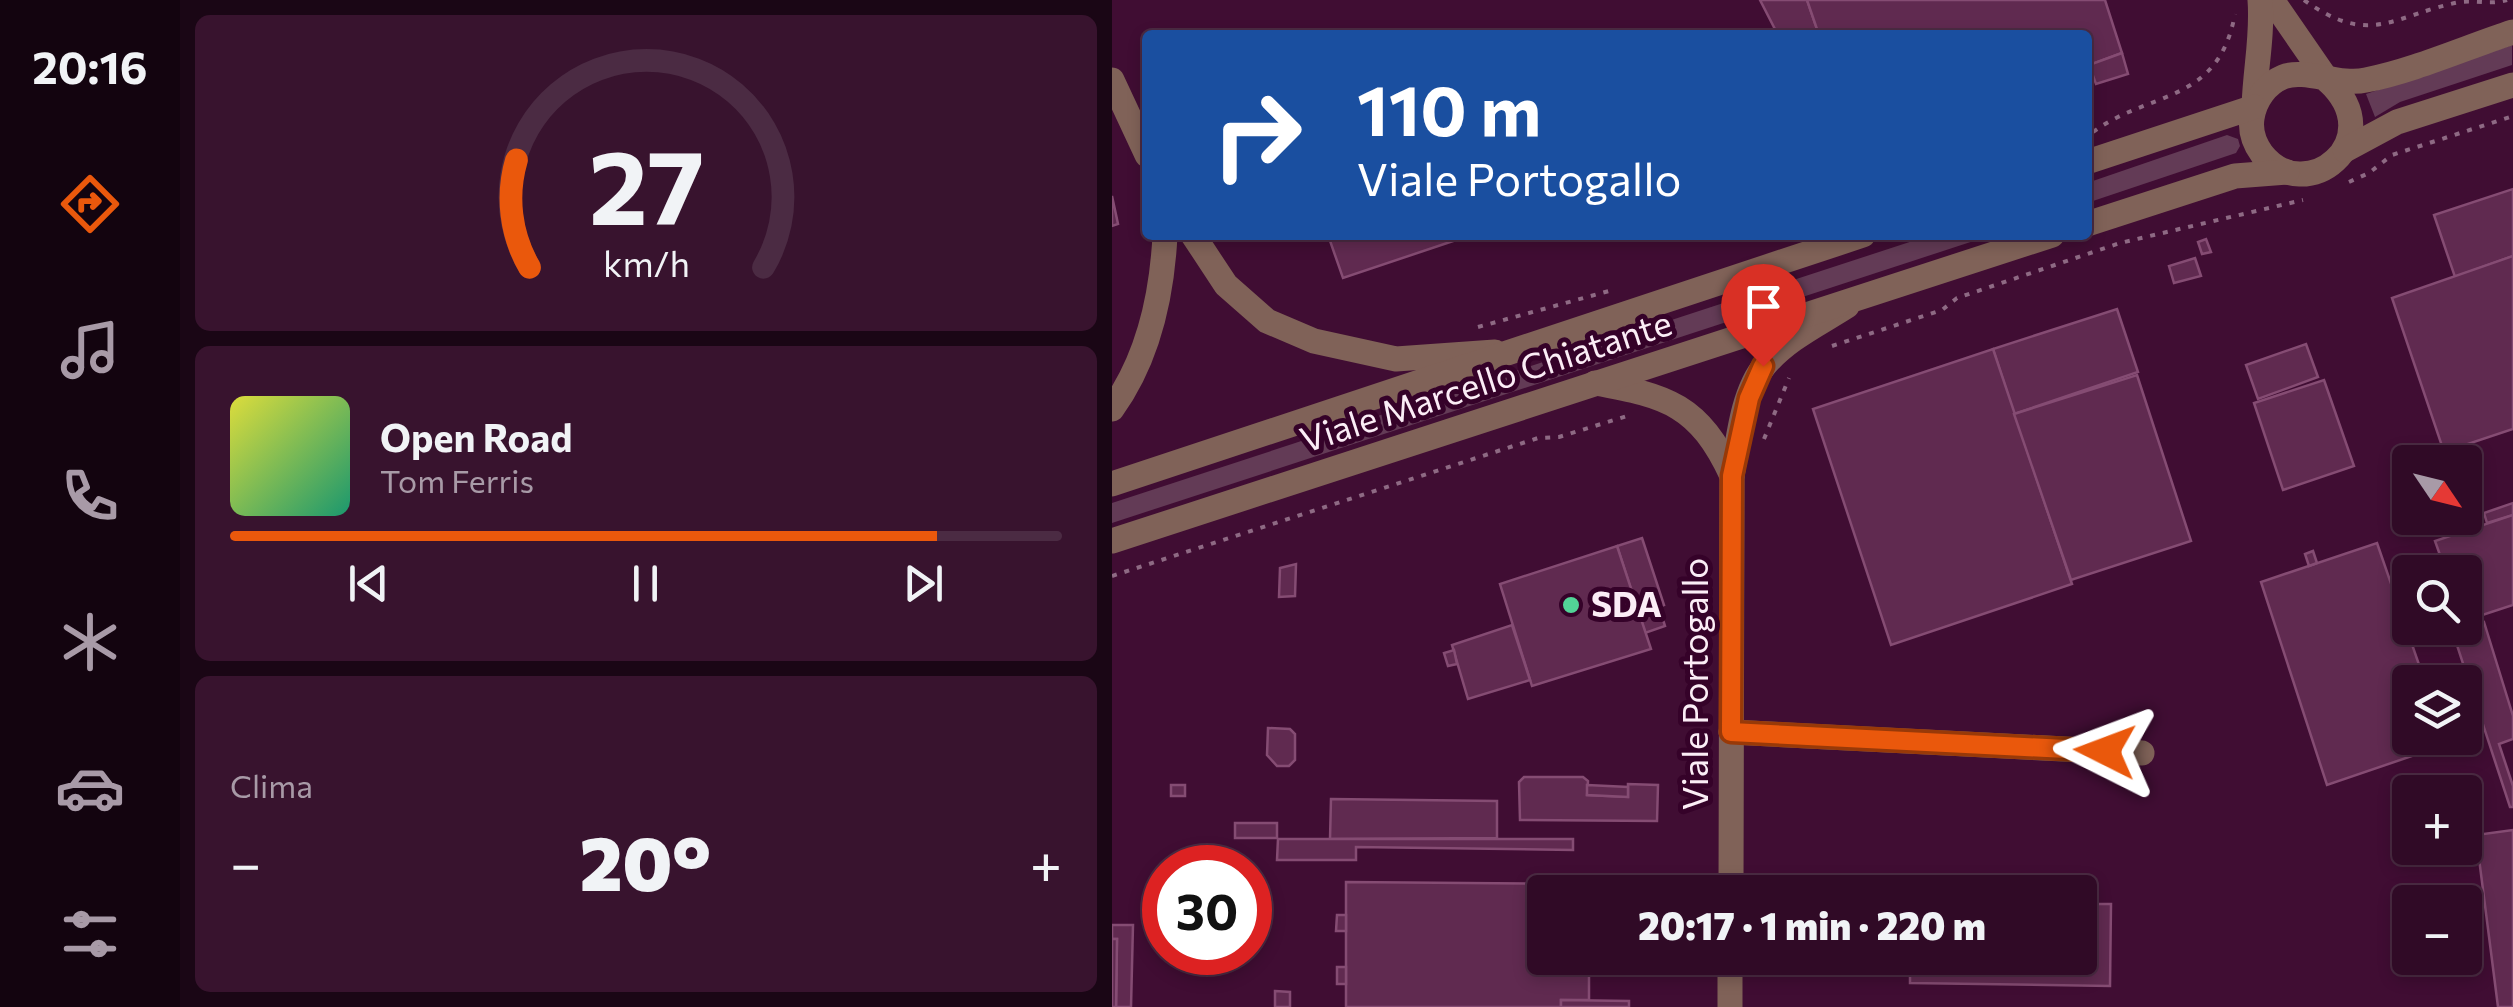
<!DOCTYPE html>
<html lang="it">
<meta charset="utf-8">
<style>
:root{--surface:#300a26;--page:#38132e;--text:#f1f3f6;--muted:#a89aa7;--line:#4b2b43;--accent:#ea580c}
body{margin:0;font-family:Commissioner,sans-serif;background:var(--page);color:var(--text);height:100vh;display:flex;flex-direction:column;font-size:38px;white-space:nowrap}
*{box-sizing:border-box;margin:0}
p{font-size:32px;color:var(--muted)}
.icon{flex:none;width:55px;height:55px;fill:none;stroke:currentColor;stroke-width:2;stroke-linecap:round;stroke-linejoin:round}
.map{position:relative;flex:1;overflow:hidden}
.details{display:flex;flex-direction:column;gap:15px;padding:15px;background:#1a0615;width:932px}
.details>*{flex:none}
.hud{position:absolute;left:30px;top:30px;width:950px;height:210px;border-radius:10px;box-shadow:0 5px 15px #0003,0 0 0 2px var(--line);background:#1a4fa0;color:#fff;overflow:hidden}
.needle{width:65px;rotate:125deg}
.tools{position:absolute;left:1280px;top:445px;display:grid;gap:20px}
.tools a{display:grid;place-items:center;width:90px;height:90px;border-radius:10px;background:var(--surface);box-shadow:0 5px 15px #0003,0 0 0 2px var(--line);font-size:50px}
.speed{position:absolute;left:30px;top:845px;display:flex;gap:20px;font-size:50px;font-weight:700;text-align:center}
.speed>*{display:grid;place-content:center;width:130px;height:130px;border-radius:50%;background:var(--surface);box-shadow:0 5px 15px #0003,0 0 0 2px var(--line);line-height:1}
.speed .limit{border:15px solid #d22;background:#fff;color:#111}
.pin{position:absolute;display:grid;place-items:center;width:85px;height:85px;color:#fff;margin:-102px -42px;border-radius:50% 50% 50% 0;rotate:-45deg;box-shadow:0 0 10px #0007}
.pin .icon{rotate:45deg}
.me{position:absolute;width:110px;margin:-55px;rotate:273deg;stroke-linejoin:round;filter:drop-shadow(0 0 8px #0008)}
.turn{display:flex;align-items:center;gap:35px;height:210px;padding:0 50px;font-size:45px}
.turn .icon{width:130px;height:130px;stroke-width:2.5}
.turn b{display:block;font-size:70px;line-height:85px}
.big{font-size:75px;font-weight:800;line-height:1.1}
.details .tile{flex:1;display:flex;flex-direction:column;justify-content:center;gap:15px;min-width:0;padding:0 35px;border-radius:15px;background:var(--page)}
.details .dial{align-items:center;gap:0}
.dial svg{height:260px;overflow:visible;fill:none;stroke:var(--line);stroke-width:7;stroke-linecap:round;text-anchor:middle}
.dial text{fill:var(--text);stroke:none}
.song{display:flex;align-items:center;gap:30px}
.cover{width:120px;height:120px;border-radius:15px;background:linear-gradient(135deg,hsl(60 70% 55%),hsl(160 70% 35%))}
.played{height:10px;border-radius:5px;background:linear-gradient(90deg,var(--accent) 85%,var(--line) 85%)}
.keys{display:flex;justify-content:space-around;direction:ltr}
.heat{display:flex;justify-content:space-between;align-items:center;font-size:55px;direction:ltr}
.trip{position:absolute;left:415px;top:875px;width:570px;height:100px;border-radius:10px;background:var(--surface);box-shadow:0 5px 15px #0003,0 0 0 2px var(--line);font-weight:800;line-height:100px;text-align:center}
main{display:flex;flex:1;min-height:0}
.menu{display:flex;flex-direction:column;width:180px;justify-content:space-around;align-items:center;background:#13040f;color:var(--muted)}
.menu .icon{width:70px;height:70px}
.menu .on{color:var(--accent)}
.menu b{font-size:45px;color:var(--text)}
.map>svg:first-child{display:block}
</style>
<main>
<nav class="menu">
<b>20:16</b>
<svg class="icon on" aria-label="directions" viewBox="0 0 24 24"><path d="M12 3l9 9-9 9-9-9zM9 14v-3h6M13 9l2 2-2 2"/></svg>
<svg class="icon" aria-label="music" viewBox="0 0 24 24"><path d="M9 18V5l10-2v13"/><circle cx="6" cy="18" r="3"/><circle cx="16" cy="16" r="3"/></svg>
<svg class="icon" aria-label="phone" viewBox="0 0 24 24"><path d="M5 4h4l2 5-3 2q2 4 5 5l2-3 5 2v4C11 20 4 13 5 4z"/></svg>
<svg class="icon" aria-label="climate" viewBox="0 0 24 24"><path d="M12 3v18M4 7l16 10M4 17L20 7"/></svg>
<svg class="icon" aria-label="car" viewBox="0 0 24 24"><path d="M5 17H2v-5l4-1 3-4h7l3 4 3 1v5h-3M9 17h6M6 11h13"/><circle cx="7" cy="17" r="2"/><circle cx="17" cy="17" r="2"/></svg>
<svg class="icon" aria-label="filters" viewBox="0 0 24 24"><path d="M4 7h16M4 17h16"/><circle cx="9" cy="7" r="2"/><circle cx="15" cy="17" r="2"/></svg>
</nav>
<section class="details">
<div class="tile dial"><svg viewBox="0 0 100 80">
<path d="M14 69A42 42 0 1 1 86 69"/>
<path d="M14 69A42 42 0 0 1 10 36" stroke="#ea580c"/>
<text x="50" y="56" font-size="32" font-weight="700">27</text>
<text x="50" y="72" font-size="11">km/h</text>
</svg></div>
<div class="tile">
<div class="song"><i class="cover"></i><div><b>Open Road</b><p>Tom Ferris</p></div></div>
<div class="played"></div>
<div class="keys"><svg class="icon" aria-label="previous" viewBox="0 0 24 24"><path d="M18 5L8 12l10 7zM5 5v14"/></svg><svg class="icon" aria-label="pause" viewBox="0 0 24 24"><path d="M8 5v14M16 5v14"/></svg><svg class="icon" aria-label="next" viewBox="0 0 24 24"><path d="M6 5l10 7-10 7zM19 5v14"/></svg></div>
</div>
<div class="tile"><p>Clima</p>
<div class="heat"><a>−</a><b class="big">20°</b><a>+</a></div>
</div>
</section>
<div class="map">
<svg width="1401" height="1007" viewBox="0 0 1401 1007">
<rect width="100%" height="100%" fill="#400d33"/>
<g fill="#633b56">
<path d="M1400 45V65L1288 102 1263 117 1254 94Z"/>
<path d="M1115 135 1126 139 1128 146 1124 153 975 203V183Z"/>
<path d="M819 235H880L0 523V503Z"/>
</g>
<g fill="#602a50" stroke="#854c73" stroke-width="2.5">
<path d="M648 0H695L707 35H666Z"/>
<path d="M695 0H993L1010 53 975 66V35H707Z"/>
<path d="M1010 53 1016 74 984 84 977 65Z"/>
<path d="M1401 189V256L1343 277 1322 215Z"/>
<path d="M0 196 6 224 0 226Z"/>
<path d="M216 235H359L231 278Z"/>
<path d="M1094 239 1099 252 1090 254 1086 242Z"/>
<path d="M1401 256V429L1332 452 1280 298Z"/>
<path d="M1083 258 1089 276 1062 283 1057 266Z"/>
<path d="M1005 309 1026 372 902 414 881 349Z"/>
<path d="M1194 344 1206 377 1146 399 1134 365Z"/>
<path d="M881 349 960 584 779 645 701 409Z"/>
<path d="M1025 375 1079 541 959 580 902 414Z"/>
<path d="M1212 380 1242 466 1171 490 1142 403Z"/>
<path d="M1401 503V515L1375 523 1372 513Z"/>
<path d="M1401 515V605L1352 621V572H1334L1323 541Z"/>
<path d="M530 538 552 605 547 607 553 626 533 633 505 546Z"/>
<path d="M1265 543 1313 682H1298V738H1332L1335 744 1215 785 1149 582Z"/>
<path d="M505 546 539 649 420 686 388 584Z"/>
<path d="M1201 551 1205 563 1197 566 1193 554Z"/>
<path d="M184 564 183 596 167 597 168 568Z"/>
<path d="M1372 622 1401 716V739L1387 744 1401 786V807H1398L1340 630Z"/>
<path d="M400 625 418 680 356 699 340 645Z"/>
<path d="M342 650 345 664 336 666 332 653Z"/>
<path d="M156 728 178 729 183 734V760L177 766H165L155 755Z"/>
<path d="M412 777H471L476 781 475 795 516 797V784L546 785 545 821 408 820 407 782Z"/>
<rect x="59" y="785" width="14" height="11"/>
<path d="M475 785 516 787V797L475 795Z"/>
<path d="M219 799 385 801V838L218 839Z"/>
<rect x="123" y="823" width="42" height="15"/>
<path d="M1401 830V1007H1386L1364 835Z"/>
<path d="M166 839H461V850L244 847V860H165Z"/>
<path d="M234 882 469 884V892H481H432V958H477V1000H449V1007H234Z"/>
<path d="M968 904H999L998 986 798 983V958H968Z"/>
<path d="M225 915H234V931H224Z"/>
<path d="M0 925H21L19 1007H4L5 939H0Z"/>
<path d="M0 939H5L4 1007H0Z"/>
<path d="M734 958H798V973L734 972Z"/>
<rect x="225" y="967" width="9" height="17"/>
<path d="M163 991 178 992V1007H163Z"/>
<path d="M449 1000 517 1001V1007H449Z"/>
</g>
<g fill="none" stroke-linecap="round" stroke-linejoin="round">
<g stroke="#8e6a84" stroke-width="4" stroke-dasharray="5 8" stroke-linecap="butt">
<path d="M1192 0C1259 48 1281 15 1348 2 1364 0 1379 5 1395 0"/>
<path d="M981 132C1038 90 1106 105 1123 14"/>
<path d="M1237 182 1257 173 1280 155 1401 116"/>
<path d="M32 224 30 215 35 213"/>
<path d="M366 327 497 291"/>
<path d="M720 346 830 310 845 298 1008 243 1191 200"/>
<path d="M652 439 677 378"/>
<path d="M0 576 426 438 447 437 515 416"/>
</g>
<g stroke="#806258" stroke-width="25">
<path d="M1160 0 1216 81"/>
<path d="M0 80 35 155"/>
<path d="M1142 107C1143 70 1151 36 1148 0"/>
<path d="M81 235 114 285 155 321 202 341 284 359 383 352"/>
<path d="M483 383C556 396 587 405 620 476"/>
<path d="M0 409C36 359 50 296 53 235"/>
<path d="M619 732 1030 753"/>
<path d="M619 892 620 476C626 442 630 392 653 365 675 339 707 324 735 306"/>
<path d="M618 1007V958"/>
</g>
<g stroke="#806258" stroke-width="25">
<path d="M1216 81C1280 140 1193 209 1150 154 1142 143 1138 131 1140 118 1143 100 1154 84 1171 77 1193 68 1226 86 1254 80 1301 71 1355 47 1401 32"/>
<path d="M1233 150 1285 122 1401 85"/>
<path d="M975 162 1142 107"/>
<path d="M975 224 1123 176 1175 172"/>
<path d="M0 484 751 235"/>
<path d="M0 541 940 235"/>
</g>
</g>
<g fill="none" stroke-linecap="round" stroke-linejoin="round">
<g stroke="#983908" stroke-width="25">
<path id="route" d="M651 366 637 398 620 476 619 732 993 751"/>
</g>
<use href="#route" stroke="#ea580c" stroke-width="18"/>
</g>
<circle fill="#52d397" stroke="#350229" stroke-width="4" cx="459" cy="605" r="10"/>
<g text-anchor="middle" stroke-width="10" stroke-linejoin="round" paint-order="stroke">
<g font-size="35" fill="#fbedf6" stroke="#350229">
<text transform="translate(374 382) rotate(-18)" y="12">Viale Marcello Chiatante</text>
<text transform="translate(584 684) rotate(-90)" y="12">Viale Portogallo</text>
</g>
<g font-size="35" font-weight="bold" fill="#fbedf6" stroke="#350229" text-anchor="start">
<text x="479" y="617">SDA</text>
</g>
</g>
</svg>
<div class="tools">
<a><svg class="needle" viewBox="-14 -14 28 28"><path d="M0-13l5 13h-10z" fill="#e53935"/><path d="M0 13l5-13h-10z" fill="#a89aa7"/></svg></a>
<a><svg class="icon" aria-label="search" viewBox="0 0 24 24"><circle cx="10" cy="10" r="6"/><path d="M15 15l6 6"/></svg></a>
<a><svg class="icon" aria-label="layers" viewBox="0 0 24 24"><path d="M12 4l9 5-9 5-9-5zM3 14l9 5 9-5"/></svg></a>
<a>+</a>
<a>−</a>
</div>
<div class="speed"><div class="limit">30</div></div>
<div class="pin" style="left:651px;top:366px;background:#d93025"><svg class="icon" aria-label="arrive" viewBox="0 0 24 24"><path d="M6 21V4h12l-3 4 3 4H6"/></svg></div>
<svg class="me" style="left:993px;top:751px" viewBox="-20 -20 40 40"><path d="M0-17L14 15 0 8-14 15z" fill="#ea580c" stroke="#fff" stroke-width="4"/></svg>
<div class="trip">20:17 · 1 min · 220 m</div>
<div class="hud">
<div class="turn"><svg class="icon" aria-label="right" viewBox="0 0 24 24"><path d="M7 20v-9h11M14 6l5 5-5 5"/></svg><div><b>110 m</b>Viale Portogallo</div></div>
</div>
</div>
</main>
